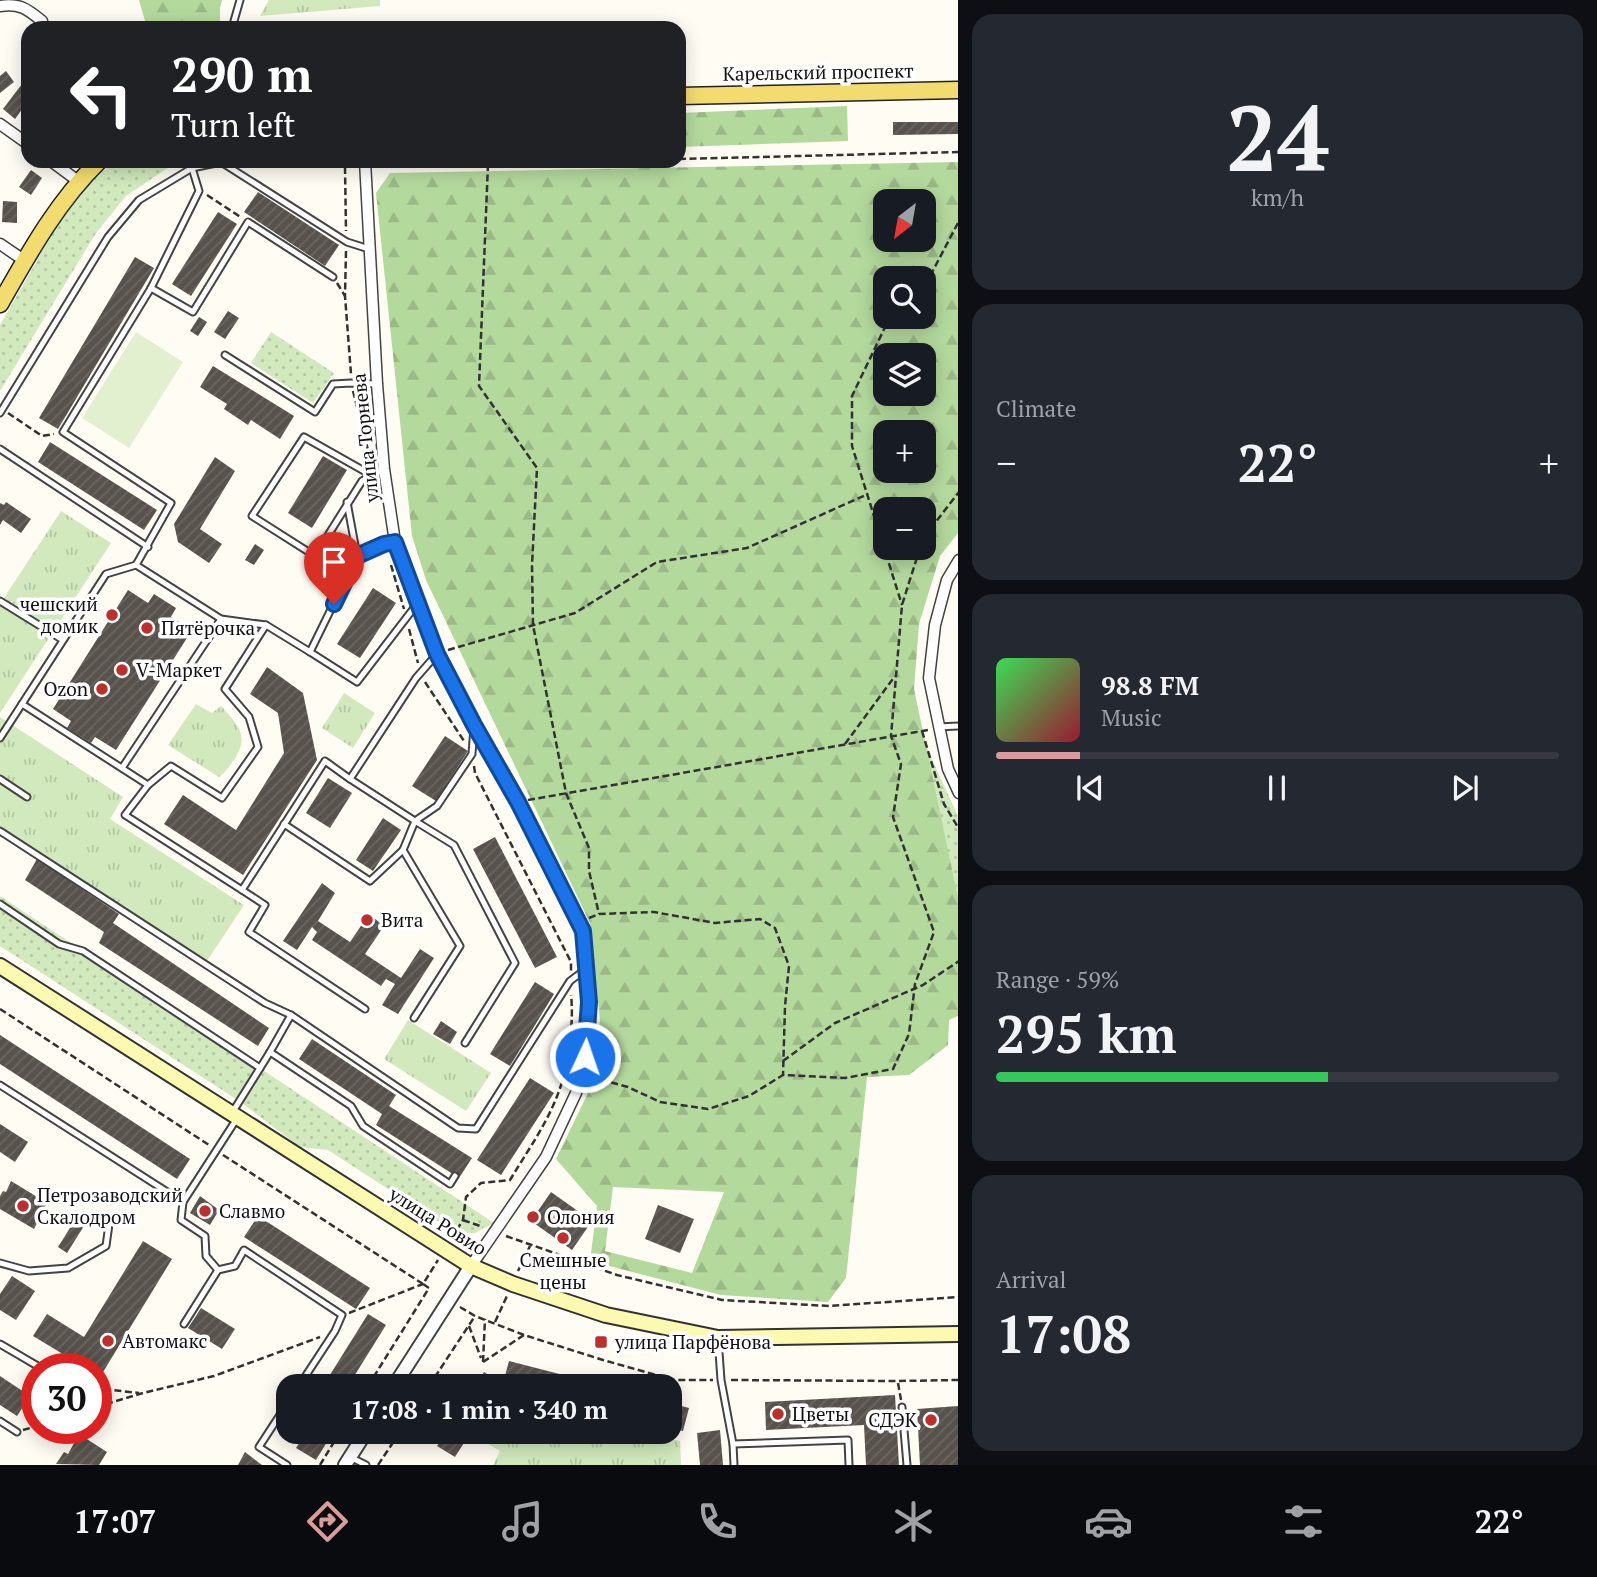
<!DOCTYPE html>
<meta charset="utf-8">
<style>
:root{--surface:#171b24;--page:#242831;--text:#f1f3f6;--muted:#9ea1a6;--line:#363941;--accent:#d99b9b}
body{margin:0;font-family:"PT Serif",serif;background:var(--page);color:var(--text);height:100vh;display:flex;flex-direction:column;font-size:26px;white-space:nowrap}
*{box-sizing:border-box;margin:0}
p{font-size:23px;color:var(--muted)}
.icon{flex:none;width:38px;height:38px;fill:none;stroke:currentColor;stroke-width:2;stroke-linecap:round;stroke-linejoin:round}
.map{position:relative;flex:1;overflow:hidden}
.sheet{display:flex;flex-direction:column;gap:14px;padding:14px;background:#0d0f14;width:639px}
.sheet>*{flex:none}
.top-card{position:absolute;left:21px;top:21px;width:665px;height:147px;border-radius:21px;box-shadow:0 4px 18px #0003;background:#202124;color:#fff;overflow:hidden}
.needle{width:46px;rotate:211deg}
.controls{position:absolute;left:873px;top:189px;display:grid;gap:14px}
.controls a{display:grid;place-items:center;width:63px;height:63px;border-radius:14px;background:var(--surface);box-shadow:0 4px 18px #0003;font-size:35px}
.speed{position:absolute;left:21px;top:1353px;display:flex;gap:14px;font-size:35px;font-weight:700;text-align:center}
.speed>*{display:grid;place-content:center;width:91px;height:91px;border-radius:50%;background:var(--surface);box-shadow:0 4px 18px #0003;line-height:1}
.speed .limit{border:10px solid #d22;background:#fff;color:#111}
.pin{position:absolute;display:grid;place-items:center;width:60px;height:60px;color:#fff;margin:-72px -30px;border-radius:50% 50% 50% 0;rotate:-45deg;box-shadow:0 0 7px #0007}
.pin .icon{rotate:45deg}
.me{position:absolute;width:77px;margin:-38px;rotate:3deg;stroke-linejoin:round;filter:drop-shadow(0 0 5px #0008)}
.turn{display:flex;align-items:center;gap:24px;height:147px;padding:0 35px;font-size:32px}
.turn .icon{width:91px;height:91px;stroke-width:2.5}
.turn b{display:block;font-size:49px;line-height:60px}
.big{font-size:52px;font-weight:800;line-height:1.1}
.sheet .card{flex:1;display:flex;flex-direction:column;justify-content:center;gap:10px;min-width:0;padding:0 24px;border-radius:21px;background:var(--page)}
.sheet .dial{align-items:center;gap:0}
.dial b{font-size:91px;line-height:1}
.song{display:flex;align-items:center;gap:21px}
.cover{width:84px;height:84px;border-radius:10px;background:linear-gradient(135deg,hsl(130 70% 55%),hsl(350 70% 35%))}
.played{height:7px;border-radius:4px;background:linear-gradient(90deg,var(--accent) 15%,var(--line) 15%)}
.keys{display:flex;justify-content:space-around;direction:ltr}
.heat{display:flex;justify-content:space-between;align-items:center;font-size:38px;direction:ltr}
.charge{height:10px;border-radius:5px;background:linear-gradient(90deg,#34c759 59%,var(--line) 0)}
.trip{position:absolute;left:276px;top:1374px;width:406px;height:70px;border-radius:21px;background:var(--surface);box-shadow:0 4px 18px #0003;font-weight:800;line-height:70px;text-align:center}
.tab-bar{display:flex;height:112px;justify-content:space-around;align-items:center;background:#090b0e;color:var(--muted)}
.tab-bar .icon{width:49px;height:49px}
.tab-bar .on{color:var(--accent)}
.tab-bar b{font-size:32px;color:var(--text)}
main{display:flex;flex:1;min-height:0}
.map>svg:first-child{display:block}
</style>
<main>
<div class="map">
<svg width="959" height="1465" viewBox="0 0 959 1465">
<defs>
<pattern id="grass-dots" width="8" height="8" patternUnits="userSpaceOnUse" patternTransform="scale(1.75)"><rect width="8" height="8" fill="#d1e9bd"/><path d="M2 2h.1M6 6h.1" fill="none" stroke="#b2c7a1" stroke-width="1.8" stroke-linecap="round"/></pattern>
<pattern id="forest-firs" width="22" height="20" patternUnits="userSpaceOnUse" patternTransform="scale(1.75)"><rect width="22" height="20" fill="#b4d99d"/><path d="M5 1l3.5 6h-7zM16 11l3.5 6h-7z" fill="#9ab986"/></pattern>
<pattern id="park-tufts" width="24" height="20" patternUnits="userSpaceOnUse" patternTransform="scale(1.75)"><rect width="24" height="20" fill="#d1e9bd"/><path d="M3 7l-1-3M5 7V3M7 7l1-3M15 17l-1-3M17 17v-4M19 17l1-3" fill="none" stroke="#b2c7a1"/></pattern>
<pattern id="building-hatch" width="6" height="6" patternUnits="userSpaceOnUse" patternTransform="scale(1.75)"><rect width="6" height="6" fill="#58524d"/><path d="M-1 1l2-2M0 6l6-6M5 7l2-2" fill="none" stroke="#6b6662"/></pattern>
</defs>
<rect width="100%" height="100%" fill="#fffdf3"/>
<g fill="url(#grass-dots)">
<path d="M115 161H183L175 163 126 196 96 233 0 391V325L55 229 90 183Z"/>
<path d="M271 332 334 373 313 403 251 363Z"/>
<path d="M925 744 958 816V897Z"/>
<path d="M0 896 494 1223 475 1233H456L328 1150 300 1147 239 1101 0 946Z"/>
</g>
<g fill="url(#forest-firs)" fill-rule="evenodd">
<path d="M139 0H222L220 8V28H147Z"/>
<path d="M847 106 848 141 679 147V113Z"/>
<path d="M958 162V533L940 556 919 624 914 689 958 897V1016L949 1020 948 1045 909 1075 867 1077 846 1278 828 1302 721 1295 590 1261 597 1206 556 1159 587 1095 600 1021 590 923 426 580 412 536 376 193 390 173ZM886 201H924V240H886ZM886 278H924V317H886ZM886 355H924V394H886ZM886 432H924V471H886ZM886 509H924V548H886ZM613 1187 724 1192 692 1273 605 1251Z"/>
</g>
<g fill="url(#park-tufts)">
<path d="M269 0H380V6L260 16Z"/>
<path d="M61 511 111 543 0 713V604Z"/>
<path d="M344 693 375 713 353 748 322 728Z"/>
<path d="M196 704 212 713 221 706C238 725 250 735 234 760 229 766 226 772 219 777L168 745Z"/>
<path d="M0 717 123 797 110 819 244 905 207 961 0 826Z"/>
<path d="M408 1020 491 1073 466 1111 384 1059Z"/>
<path d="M480 1432H646L680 1441 681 1465H493L500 1451 477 1437Z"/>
</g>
<path fill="#e2f0cf" d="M136 332 183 362 129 448 82 418Z"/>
<g fill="url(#building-hatch)">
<path d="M6 71 14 82 0 93V76Z"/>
<path d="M22 84 28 89V101L15 119 3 109Z"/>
<path d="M893 122H959V134L893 135Z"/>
<path d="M31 170 42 178 31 195 19 187Z"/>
<path d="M258 192 339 245 325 266 244 212Z"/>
<path d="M3 201 17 202V223L2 222Z"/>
<path d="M218 212 237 224 191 296 172 284Z"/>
<path d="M135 257 154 268 58 429 39 418Z"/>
<path d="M228 311 239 318 225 339 214 332Z"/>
<path d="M199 317 207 322 198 336 190 331Z"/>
<path d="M213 366 294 416 280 439 251 420 248 425 224 409 227 404 200 387Z"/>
<path d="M50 442 157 510 144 530 38 462Z"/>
<path d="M323 456 347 470 312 528 288 513Z"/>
<path d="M215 457 235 471 200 529 222 544 209 563 178 542 174 524Z"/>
<path d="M6 502 31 519 21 533 3 520 0 525V503L4 505Z"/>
<path d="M255 544 264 550 254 565 245 560Z"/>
<path d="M373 588 396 603 360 658 337 644Z"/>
<path d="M128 590 148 603 154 594 176 608 171 617 192 630 116 750 95 737 91 743 67 728 71 721 53 709Z"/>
<path d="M267 667 303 693 317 760 243 875 164 824 183 795 236 830 284 753 278 713 250 694Z"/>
<path d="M445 736 468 751 436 801 412 786Z"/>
<path d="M328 778 352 793 330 828 306 813Z"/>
<path d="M383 818 401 830 373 871 356 860Z"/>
<path d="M495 837 557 957 535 968 473 849Z"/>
<path d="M37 859 119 914 113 923 269 1028 258 1046 99 943 104 932 25 880Z"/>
<path d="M322 883 335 893 318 921 350 942 369 914 384 926 365 954 401 978 420 949 434 958 398 1014 382 1005 395 984 386 979 381 986 312 940 317 932 312 927 297 950 283 941Z"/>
<path d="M535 982 554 994 510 1066 490 1054Z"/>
<path d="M441 1021 457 1032 450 1044 433 1034Z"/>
<path d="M0 1035 190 1159 177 1179 0 1064Z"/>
<path d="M312 1039 396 1095 389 1106 472 1158 459 1178 376 1125 382 1114 299 1059Z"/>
<path d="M530 1078 554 1093 501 1175 477 1160Z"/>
<path d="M0 1124 28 1142 15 1162 0 1152Z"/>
<path d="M11 1181 47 1203 34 1229 0 1209V1196L3 1191 6 1192Z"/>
<path d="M551 1192 592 1221 572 1250 531 1221Z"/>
<path d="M200 1196 219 1210 210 1225 190 1213Z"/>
<path d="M658 1205 694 1219 680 1253 645 1239Z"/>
<path d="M258 1216 370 1288 356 1309 244 1237Z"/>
<path d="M75 1220 84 1226 67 1253 58 1247Z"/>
<path d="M143 1241 172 1259 100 1377 96 1375V1368H86L33 1336 47 1314 84 1337Z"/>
<path d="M12 1276 35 1291 16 1320 0 1310V1294Z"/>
<path d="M201 1308 235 1329 222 1349 188 1328Z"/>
<path d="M368 1314 386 1325 348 1386H334L336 1383 328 1378Z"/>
<path d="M509 1361 602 1385V1386H514L503 1383Z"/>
<path d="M484 1372 502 1384 501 1386H475Z"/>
<path d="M0 1376 30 1396 17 1416 0 1405Z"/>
<path d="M895 1395 899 1465H866L864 1425 766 1430 765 1402Z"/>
<path d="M670 1403 689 1408 683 1431 670 1428Z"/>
<path d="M959 1406V1465H920L917 1409Z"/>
<path d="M720 1430 723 1465H700L697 1433Z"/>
<path d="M306 1432H333L316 1460 296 1448Z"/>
<path d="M446 1432H471L455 1457 437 1446Z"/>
<path d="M79 1434 107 1452 99 1465 56 1464 64 1452 68 1454Z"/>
<path d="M245 1452 262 1465H238Z"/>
</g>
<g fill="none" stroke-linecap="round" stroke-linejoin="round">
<g stroke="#434343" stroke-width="9">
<g id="service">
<path d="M232 28 240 0"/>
<path d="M351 161H365"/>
<path d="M221 162 347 242 369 249"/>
<path d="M151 288 199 191 192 168"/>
<path d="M225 355 315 412 333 384 351 383 377 384"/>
<path d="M0 413 108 237 139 200 192 168 221 162 247 161"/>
<path d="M0 449 148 547"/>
<path d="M373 476 304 437 252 516 315 556 362 481 384 469"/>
<path d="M347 502 357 556"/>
<path d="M136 565 221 619 266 625 310 652 357 556 384 544 395 542"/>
<path d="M0 601 63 640"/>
<path d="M266 625 225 689 249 717 258 747 222 798 171 766 148 785 125 815 242 890 325 761 350 779 415 821 437 806 472 754 474 727"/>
<path d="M310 652 357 682 417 604"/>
<path d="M22 704 148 785"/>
<path d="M938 727 959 726"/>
<path d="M0 738 106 574 136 565 171 503 63 432 151 288 193 312 248 222 333 277"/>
<path d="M122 768 221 619"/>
<path d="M0 779 27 797"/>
<path d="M350 779 416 678 437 654"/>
<path d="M284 824 370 881 403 850 415 821 454 845 515 963 465 1043"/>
<path d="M0 831 265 1003 291 1015 458 1128 476 1129 570 981 586 969"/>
<path d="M403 850 460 946 414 1018"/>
<path d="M242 890 265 905 249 932 365 1009"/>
<path d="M0 904 59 944 83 951 260 1068"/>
<path d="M270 1052 291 1015"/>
<path d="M0 1085 183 1202 236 1120"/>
<path d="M232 1113 270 1052 351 1106 363 1126 450 1184 455 1176"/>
<path d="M183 1202 181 1220 205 1236 206 1256 218 1270"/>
<path d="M0 1263 29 1271 68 1268 106 1246 110 1217"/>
<path d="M184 1324 218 1270 235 1266 244 1250 342 1315 335 1331 299 1386"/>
<path d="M718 1338 721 1380 733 1444 734 1465"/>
<path d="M0 1344 41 1368"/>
<path d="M96 1388H97"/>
<path d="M902 1407 907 1465"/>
<path d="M0 1421 17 1432"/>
<path d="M733 1444 848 1440 849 1465"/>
<path d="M350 1457 366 1465"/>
<path d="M287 1465 259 1447 289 1401"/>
</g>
</g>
<g stroke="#434343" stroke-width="13">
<g id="minor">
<path d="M0 6C20 3 27 9 42 21"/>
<path d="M0 124 28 144"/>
<path d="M51 161 78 181"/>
<path d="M365 161 377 384 384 469 395 542 437 654 474 725 518 802 583 931 588 1002 585 1057 576 1093 546 1157 471 1266"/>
<path d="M0 244 25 261"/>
<path d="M959 560 947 580 935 625 929 678 948 769 959 793"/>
</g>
</g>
<g stroke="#434343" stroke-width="16">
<g id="tertiary">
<path d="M394 1386 471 1266"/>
<path d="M345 1465 366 1432"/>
</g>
</g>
<g stroke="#323232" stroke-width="18">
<path id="secondary" d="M0 966 471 1266 513 1284 606 1315 718 1338 959 1334"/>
</g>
<g stroke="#212121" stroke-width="19">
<g id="primary">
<path d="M679 96 959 90"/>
<path d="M0 304C29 253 57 202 99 161"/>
</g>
</g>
<g stroke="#323232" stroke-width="2.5" stroke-dasharray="7 3.5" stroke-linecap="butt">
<path d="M679 159 959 152"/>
<path d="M374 162 488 164 608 161"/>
<path d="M488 164 479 386 537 468 532 565 533 625 566 793 589 848V871L599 914"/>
<path d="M345 167 346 231"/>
<path d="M207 195 242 218"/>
<path d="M346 251 345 296 351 374"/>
<path d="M337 283 345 296"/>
<path d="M924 284 928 280 959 221"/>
<path d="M893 317 888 321 852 396V446L902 605"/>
<path d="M353 391 372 466"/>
<path d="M8 413 42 436 54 434"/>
<path d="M924 537 959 492"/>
<path d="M391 565 404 609"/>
<path d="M409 629 418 663"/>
<path d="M448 650 575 613 657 562 747 548 868 494"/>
<path d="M425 682 464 741"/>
<path d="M922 731 944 804 959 829"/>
<path d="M845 744 895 676"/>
<path d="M474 766 475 773 571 962V971"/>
<path d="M528 800 928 730"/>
<path d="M589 918 599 914 654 912 715 923 760 919 775 928 789 966 785 1006 783 1075"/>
<path d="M0 1009 209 1145"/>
<path d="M783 1061 835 1023 923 985 959 961"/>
<path d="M591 1077 628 1087 660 1102 708 1109 749 1096 783 1075 845 1078 893 1069 909 1034 915 984 934 932 893 817 901 764 891 736 902 605 920 548"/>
<path d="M223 1155 423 1284"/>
<path d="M463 1220 483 1227"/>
<path d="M506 1236 617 1275 722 1300 829 1306 959 1297"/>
<path d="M451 1239 463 1220 466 1197 481 1183 510 1180C528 1150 549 1121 560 1088 569 1064 574 1020 571 995"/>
<path d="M518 1271 530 1246"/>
<path d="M460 1307 475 1316 524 1335 603 1360 674 1380H713"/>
<path d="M349 1313 423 1284"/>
<path d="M495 1322 507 1296"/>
<path d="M469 1326 481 1358"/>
<path d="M483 1362 524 1335"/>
<path d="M483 1362 485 1319"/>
<path d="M731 1380 898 1381 959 1380"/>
<path d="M898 1383 901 1400"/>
<path d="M368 1386 429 1288 423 1284 438 1260"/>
<path d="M429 1386 475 1316"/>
<path d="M104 1389 139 1393"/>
<path d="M96 1407 143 1393 214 1376 320 1337"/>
<path d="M23 1430 37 1426"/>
<path d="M320 1465 340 1432"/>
<path d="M378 1465 400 1432"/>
</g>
<use href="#service" stroke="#fff" stroke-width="5"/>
<use href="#minor" stroke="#fff" stroke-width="10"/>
<use href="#tertiary" stroke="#fff" stroke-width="12"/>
<use href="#secondary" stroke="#fcf9b1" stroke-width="14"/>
<use href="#primary" stroke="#f3dc6f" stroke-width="16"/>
</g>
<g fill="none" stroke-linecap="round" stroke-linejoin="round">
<g stroke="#114b97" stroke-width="18">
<path id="route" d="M334 604 357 556 384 544 395 542 437 654 474 725 518 802 583 931 589 1002 585 1057"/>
</g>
<use href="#route" stroke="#1a73e8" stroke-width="12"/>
</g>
<g fill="#bc2f2c" stroke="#fff" stroke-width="2.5">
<circle cx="112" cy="615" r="7"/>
<circle cx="147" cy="628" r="7"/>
<circle cx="122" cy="670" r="7"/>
<circle cx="102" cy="689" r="7"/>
<circle cx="367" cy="920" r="7"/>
<circle cx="23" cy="1206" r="7"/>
<circle cx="205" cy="1211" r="7"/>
<circle cx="533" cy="1217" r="7"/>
<circle cx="563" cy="1238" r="7"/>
<circle cx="108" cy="1341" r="7"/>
<rect x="594" y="1335" width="14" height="14" rx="3.5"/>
<circle cx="778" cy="1414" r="7"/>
<circle cx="931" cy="1420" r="7"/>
</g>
<g text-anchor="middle" stroke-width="7" stroke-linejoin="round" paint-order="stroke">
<g font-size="19" fill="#101010" stroke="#fff">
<text transform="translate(818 72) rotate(-1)" y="7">Карельский проспект</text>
<text transform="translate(365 438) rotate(-96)" y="7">улица Торнева</text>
<text transform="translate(438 1221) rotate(32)" y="7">улица Ровио</text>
</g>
<g font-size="19" fill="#101010" stroke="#fff" text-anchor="start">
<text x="98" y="611" text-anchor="end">чешский<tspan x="98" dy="22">домик</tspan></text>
<text x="161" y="635">Пятёрочка</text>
<text x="136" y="677">V-Маркет</text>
<text x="88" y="696" text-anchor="end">Ozon</text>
<text x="381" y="927">Вита</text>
<text x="37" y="1202">Петрозаводский<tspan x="37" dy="22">Скалодром</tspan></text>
<text x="219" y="1218">Славмо</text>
<text x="547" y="1224">Олония</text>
<text x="563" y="1267" text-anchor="middle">Смешные<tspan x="563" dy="22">цены</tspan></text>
<text x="122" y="1348">Автомакс</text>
<text x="615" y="1349">улица Парфёнова</text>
<text x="792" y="1421">Цветы</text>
<text x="917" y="1427" text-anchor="end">СДЭК</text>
</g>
</g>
</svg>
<div class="controls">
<a><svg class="needle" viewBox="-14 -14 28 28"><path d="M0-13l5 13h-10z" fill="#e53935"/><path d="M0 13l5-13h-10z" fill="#9ea1a6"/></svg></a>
<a><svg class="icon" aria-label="search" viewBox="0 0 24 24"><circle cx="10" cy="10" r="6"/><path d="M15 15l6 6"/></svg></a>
<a><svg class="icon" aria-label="layers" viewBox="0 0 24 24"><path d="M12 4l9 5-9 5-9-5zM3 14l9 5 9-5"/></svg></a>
<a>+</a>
<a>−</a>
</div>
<div class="speed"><div class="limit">30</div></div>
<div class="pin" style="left:334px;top:604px;background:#d93025"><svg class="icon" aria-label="arrive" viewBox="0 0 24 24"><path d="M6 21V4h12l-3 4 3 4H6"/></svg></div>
<svg class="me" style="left:585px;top:1057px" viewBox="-20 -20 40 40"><circle r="17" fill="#1a73e8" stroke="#fff" stroke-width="3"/><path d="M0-11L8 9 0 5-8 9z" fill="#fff"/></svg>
<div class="trip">17:08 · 1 min · 340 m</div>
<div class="top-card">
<div class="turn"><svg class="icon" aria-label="left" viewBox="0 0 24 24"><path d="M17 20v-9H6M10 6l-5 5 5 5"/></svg><div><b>290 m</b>Turn left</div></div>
</div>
</div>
<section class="sheet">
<div class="card dial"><b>24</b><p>km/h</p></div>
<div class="card"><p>Climate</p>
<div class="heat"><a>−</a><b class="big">22°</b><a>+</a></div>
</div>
<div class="card">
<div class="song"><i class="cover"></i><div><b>98.8 FM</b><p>Music</p></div></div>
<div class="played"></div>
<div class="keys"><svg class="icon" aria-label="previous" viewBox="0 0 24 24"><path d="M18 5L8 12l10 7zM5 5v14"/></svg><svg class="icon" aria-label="pause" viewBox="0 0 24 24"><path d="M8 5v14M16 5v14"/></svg><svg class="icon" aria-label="next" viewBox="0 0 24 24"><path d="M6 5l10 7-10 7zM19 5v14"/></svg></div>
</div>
<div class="card"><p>Range · 59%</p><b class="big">295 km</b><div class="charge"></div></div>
<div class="card"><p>Arrival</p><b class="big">17:08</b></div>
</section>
</main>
<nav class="tab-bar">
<b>17:07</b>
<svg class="icon on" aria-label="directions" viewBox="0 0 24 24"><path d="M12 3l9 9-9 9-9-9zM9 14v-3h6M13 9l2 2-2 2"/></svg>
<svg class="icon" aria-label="music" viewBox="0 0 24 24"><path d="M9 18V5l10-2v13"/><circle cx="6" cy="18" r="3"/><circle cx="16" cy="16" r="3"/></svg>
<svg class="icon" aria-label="phone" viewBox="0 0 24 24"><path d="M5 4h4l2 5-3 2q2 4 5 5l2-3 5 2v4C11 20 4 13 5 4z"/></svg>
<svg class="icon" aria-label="climate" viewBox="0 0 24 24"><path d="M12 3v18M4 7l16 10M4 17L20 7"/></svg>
<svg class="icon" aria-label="car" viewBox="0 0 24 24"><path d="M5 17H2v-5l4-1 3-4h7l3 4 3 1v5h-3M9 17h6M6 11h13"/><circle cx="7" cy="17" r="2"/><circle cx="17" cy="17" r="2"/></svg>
<svg class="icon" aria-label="filters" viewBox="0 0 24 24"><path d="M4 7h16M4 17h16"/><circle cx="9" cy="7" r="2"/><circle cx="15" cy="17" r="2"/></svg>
<b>22°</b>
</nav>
